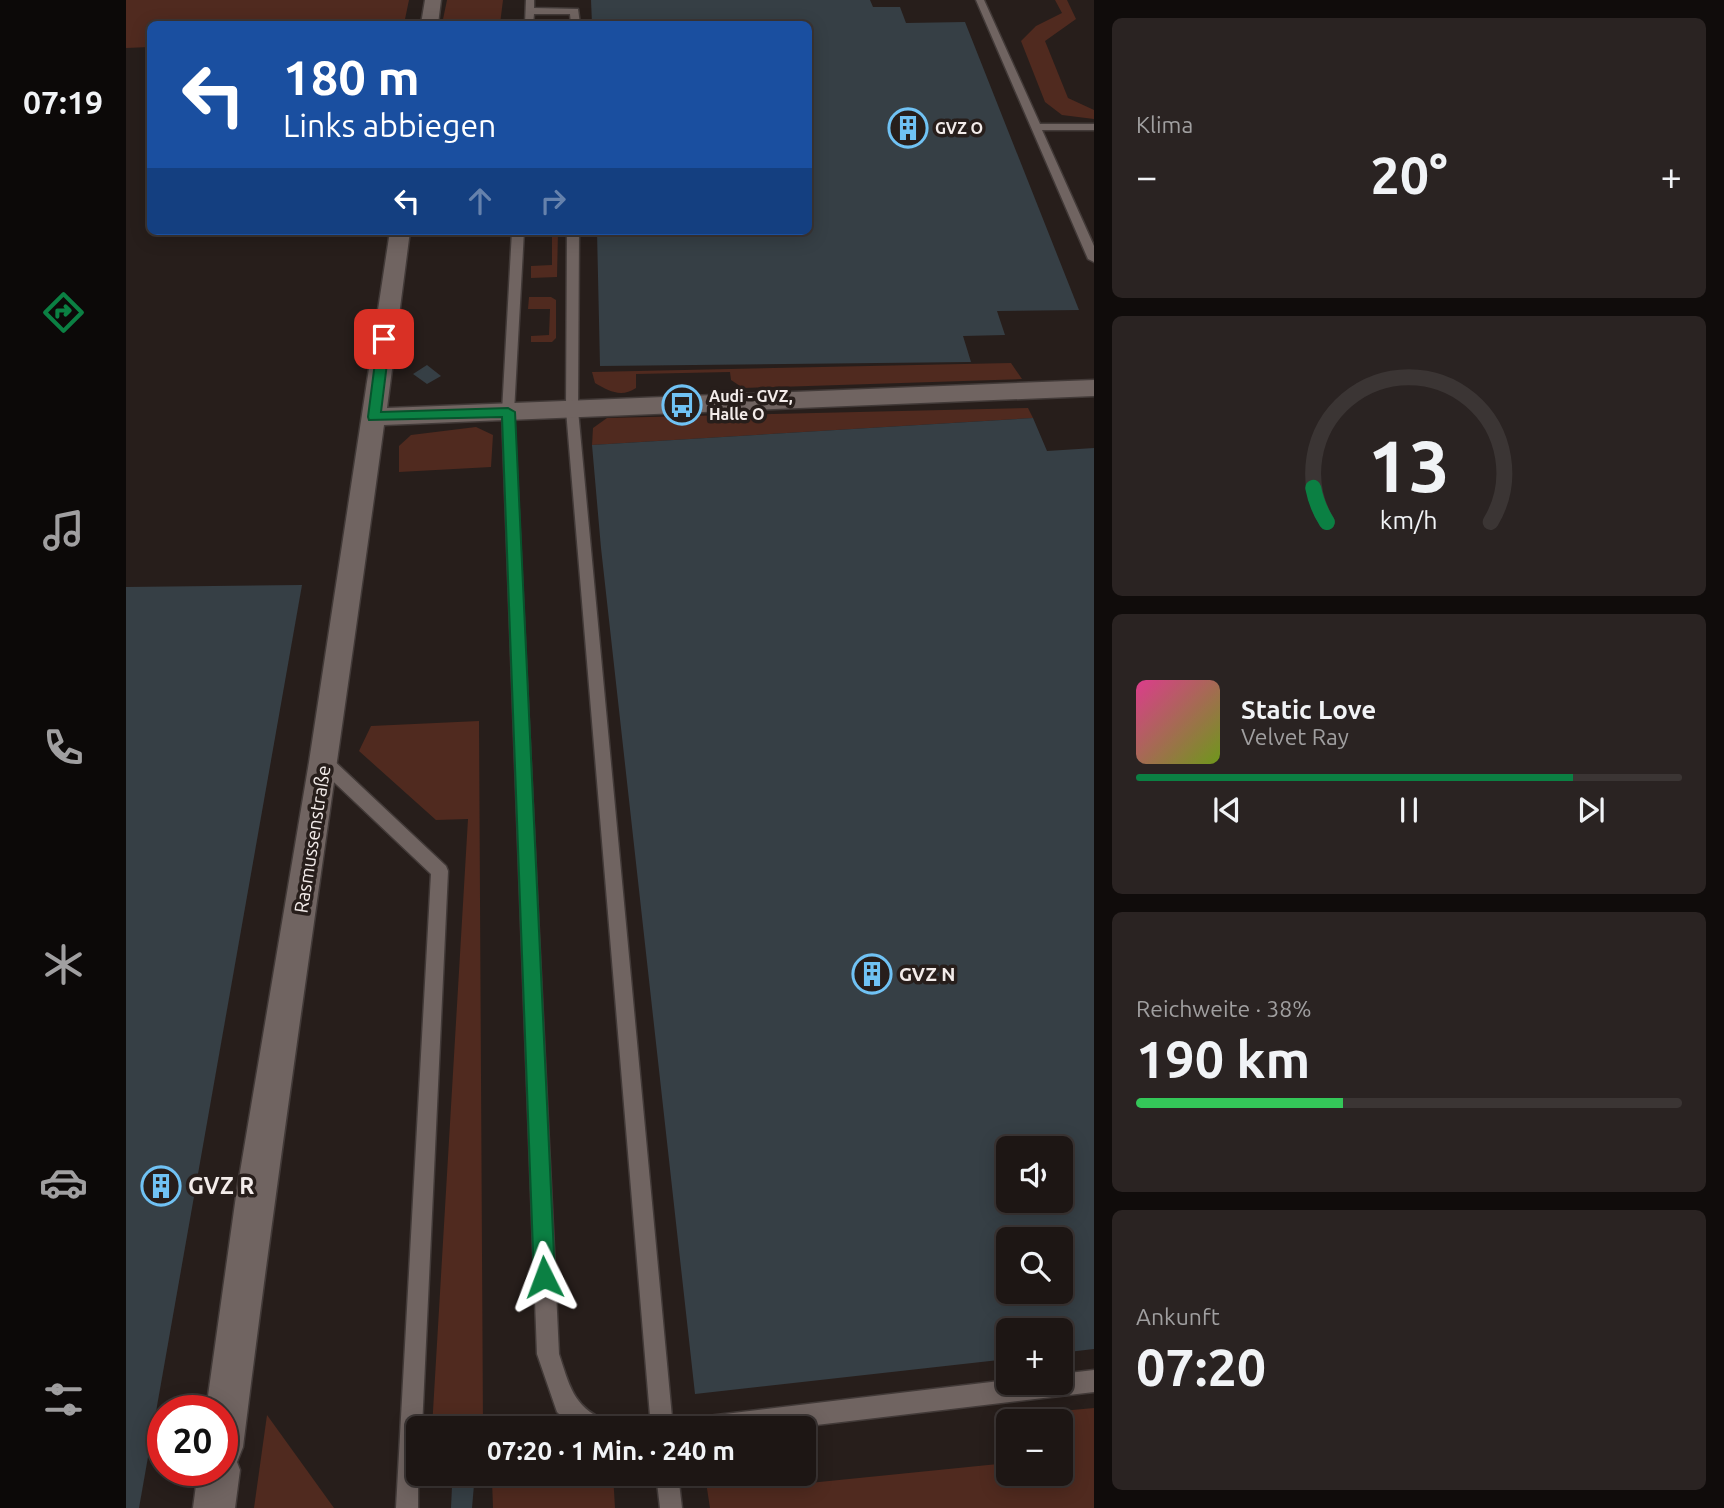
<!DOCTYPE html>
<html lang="de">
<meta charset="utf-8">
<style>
:root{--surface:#1d1614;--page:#2a2322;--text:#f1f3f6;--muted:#a09fa0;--line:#3b3534;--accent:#0b8043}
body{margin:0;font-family:Ubuntu,sans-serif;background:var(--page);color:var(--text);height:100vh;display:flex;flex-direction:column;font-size:26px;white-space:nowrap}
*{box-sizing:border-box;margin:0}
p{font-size:23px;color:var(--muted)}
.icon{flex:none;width:38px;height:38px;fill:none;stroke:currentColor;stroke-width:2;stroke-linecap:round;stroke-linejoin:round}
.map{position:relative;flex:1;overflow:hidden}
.side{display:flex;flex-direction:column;gap:18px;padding:18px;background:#100c0b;width:630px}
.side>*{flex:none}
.hud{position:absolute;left:21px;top:21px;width:665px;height:214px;border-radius:10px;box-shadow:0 4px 18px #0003,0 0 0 2px var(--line);background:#1a4fa0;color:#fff;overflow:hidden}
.tools{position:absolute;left:870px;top:1136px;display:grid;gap:14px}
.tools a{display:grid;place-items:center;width:77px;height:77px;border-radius:10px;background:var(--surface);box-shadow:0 4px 18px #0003,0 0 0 2px var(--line);font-size:35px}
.speed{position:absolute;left:21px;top:1395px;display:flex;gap:14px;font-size:35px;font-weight:700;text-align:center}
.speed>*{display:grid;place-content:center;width:91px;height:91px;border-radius:50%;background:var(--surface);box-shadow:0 4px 18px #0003,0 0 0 2px var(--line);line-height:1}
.speed .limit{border:10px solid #d22;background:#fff;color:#111}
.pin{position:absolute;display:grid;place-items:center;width:60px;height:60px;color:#fff;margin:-30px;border-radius:14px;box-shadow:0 4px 10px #0006}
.me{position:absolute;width:77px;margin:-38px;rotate:357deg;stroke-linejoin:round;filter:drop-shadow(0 0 5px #0008)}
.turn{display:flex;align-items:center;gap:24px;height:147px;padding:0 21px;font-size:32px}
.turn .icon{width:91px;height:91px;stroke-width:2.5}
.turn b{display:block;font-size:49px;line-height:60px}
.lanes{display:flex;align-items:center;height:66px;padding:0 21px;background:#0003;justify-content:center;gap:35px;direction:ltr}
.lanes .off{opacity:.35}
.big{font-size:52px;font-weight:700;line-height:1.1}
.side .tile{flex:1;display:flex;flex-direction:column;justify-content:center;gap:10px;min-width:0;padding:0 24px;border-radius:10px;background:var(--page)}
.side .dial{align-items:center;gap:0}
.dial svg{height:182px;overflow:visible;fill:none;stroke:var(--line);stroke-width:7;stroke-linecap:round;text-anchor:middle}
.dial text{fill:var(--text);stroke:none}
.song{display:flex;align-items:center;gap:21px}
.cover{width:84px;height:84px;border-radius:10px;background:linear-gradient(135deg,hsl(330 70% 55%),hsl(80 70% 35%))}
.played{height:7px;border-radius:4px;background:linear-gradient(90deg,var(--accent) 80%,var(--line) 80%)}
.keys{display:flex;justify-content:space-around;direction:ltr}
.heat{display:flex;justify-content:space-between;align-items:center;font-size:38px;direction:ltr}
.charge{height:10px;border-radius:5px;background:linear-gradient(90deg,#34c759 38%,var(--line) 0)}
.trip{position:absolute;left:280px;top:1416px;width:410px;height:70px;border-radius:10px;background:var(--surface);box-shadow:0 4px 18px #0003,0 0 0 2px var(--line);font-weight:700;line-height:70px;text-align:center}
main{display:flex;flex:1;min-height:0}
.menu{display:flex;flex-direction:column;width:126px;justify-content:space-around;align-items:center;background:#0c0908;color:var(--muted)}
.menu .icon{width:49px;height:49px}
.menu .active{color:var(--accent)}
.menu b{font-size:32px;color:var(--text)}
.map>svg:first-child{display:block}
</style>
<main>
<nav class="menu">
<b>07:19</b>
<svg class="icon active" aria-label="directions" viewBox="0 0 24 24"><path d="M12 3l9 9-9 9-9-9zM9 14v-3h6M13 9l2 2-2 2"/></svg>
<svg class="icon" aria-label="music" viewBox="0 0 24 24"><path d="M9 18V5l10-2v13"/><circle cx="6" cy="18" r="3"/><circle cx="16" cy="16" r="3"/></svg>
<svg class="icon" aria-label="phone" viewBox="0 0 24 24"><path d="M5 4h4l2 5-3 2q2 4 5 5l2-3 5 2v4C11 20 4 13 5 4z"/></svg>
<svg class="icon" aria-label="climate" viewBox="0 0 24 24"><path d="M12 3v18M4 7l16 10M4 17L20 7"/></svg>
<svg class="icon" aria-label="car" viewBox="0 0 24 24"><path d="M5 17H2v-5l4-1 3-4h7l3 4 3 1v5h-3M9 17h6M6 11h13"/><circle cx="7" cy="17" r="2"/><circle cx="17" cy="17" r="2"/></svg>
<svg class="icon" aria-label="filters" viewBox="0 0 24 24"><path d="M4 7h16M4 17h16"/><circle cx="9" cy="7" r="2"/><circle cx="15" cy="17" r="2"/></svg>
</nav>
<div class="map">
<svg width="968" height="1508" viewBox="0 0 968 1508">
<rect width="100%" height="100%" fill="#271e1b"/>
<g fill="#502a1f">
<path d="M0 0H283L278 24H24V47L0 48Z"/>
<path d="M321 0H377L374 24H316Z"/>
<path d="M929 0H941L950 19 919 41 942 98 968 110V119L936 115 919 102 895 41 910 26 936 13Z"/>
<path d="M426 231H432L431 277 405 278V266L426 265Z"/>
<path d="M403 297H425L430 300V338L426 342H405V336L423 335 424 309H402Z"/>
<path d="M885 363 896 379 617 388 605 380 604 372 510 374V388C495 398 483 391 469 383L466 372Z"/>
<path d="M902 408 907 418 466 445 467 428 481 418Z"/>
<path d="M350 427 367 435 365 467 273 472V446L285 435Z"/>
<path d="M353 721 357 1428H306L342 819 310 820 233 751 245 726Z"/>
<path d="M968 1408V1508H584L580 1482 583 1474H631L633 1488 882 1463V1474H934L935 1458 946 1457 935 1411Z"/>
<path d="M141 1415 208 1508H128Z"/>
<path d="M369 1474H487L489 1508H367L366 1480Z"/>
</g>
<g fill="#363f45" fill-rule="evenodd">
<path d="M465 0H744L747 7H774L780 23 839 22 953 310 871 311 879 335 837 336 845 362 474 366 471 231H682V24H466Z"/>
<path d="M301 365 315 376 301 384 287 374Z"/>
<path d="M907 418 921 451 968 448V1349L934 1353V1330H882V1359L569 1394 475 548 466 445ZM882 1148H934V1200H882ZM882 1239H934V1292H882Z"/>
<path d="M176 585 13 1508H0V587Z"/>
<path d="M348 1485 346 1508H325L326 1486Z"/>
</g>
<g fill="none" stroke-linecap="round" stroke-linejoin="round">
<g stroke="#423a38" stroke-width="3">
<g id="service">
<path d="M400 0H408V8L452 9 454 24H445L444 14H408L407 24H399Z"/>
<path d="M850 0H858L914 124H968V130H916L968 246V262L962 259Z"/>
<path d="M386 231H398L388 412 433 1354C443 1384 447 1407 479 1420L482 1428H448L431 1412 411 1354 376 412Z"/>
<path d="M441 231H453L452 410 547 1428H525L440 410Z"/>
<path d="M198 755 204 757 320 866 322 871 296 1428H292V1508H270L305 874 192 767 190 762 192 757Z"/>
<path d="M968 1370V1392L665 1428H563L566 1420 574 1417 882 1380V1382H934V1374Z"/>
<path d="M530 1474H552L556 1508H534Z"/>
</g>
</g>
<g stroke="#423a38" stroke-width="3">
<g id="minor">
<path d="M299 0H315L312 24H295Z"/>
<path d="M264 231H284L261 408 968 380V396L258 425C212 766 159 1106 117 1447L111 1462 114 1470 109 1508H67L72 1470H96V1410H80L110 1196 183 762Z"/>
</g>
</g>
<use href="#service" fill="#706461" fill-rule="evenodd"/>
<use href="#minor" fill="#706461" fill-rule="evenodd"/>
</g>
<path fill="#0b8043" stroke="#07532c" stroke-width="2" d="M258 335 264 339 255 412 382 408 389 412 429 1277 426 1284 418 1287 411 1284 408 1277 376 417 243 420 242 417 252 339Z"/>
<defs>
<g id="building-ring" transform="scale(2.0125)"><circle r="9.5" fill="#271e1b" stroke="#70c2f4" stroke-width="1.5"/><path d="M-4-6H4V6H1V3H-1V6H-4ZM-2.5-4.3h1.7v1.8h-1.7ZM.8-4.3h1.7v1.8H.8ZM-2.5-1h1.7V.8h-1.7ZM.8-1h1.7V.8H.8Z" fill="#70c2f4"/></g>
<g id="bus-ring" transform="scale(2.0125)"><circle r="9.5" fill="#271e1b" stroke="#70c2f4" stroke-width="1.5"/><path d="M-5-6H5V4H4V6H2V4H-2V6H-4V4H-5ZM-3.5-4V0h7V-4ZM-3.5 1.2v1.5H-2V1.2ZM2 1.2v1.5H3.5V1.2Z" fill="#70c2f4"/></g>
</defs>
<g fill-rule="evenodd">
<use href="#building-ring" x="782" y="128"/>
<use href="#bus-ring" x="556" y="405"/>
<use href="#building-ring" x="746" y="974"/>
<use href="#building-ring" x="35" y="1186"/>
</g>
<g text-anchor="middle" stroke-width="7" stroke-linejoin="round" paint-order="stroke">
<g font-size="16" font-weight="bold" fill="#f3ecea" stroke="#271e1b" text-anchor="start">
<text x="809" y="134">GVZ O</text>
<text x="583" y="402">Audi - GVZ,<tspan x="583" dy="18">Halle O</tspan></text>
</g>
<g font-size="19" fill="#f3ecea" stroke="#271e1b">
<text transform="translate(186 839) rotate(-81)" y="7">Rasmussenstraße</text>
</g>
<g font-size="19" font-weight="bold" fill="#f3ecea" stroke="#271e1b" text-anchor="start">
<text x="773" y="981">GVZ N</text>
</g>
<g font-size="23" font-weight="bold" fill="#f3ecea" stroke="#271e1b" text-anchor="start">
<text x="62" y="1194">GVZ R</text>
</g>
</g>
</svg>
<div class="tools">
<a><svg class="icon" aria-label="sound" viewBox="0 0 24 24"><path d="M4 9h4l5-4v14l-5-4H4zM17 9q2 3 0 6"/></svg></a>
<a><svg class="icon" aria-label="search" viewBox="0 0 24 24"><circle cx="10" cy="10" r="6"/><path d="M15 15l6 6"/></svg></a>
<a>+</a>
<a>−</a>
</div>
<div class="speed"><div class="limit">20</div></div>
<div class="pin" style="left:258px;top:339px;background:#d93025"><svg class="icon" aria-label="arrive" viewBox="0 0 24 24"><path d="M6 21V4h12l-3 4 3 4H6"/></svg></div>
<svg class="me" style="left:418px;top:1277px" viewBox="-20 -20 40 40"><path d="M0-17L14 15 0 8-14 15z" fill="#0b8043" stroke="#fff" stroke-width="4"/></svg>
<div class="trip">07:20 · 1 Min. · 240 m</div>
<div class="hud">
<div class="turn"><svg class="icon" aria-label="left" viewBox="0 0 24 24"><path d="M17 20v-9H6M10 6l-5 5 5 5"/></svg><div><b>180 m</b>Links abbiegen</div></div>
<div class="lanes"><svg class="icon" aria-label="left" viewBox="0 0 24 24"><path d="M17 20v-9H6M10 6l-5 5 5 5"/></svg><svg class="icon off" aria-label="ahead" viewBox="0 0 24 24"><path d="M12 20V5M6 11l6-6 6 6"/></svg><svg class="icon off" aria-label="right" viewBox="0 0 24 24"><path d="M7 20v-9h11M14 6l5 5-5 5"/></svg></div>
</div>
</div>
<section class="side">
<div class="tile"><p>Klima</p>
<div class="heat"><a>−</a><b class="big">20°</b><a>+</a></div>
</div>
<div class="tile dial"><svg viewBox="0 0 100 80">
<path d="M14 69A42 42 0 1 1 86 69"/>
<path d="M14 69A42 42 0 0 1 8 54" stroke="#0b8043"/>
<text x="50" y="56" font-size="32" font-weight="700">13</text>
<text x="50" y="72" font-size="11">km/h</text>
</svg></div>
<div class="tile">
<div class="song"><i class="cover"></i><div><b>Static Love</b><p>Velvet Ray</p></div></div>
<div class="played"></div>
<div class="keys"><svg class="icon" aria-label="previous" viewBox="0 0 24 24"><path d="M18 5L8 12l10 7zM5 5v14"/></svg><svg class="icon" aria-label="pause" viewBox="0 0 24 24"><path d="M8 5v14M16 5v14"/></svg><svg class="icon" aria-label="next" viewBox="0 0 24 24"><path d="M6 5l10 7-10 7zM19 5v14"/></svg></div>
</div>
<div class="tile"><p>Reichweite · 38%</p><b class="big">190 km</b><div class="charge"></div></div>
<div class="tile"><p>Ankunft</p><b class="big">07:20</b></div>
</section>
</main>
